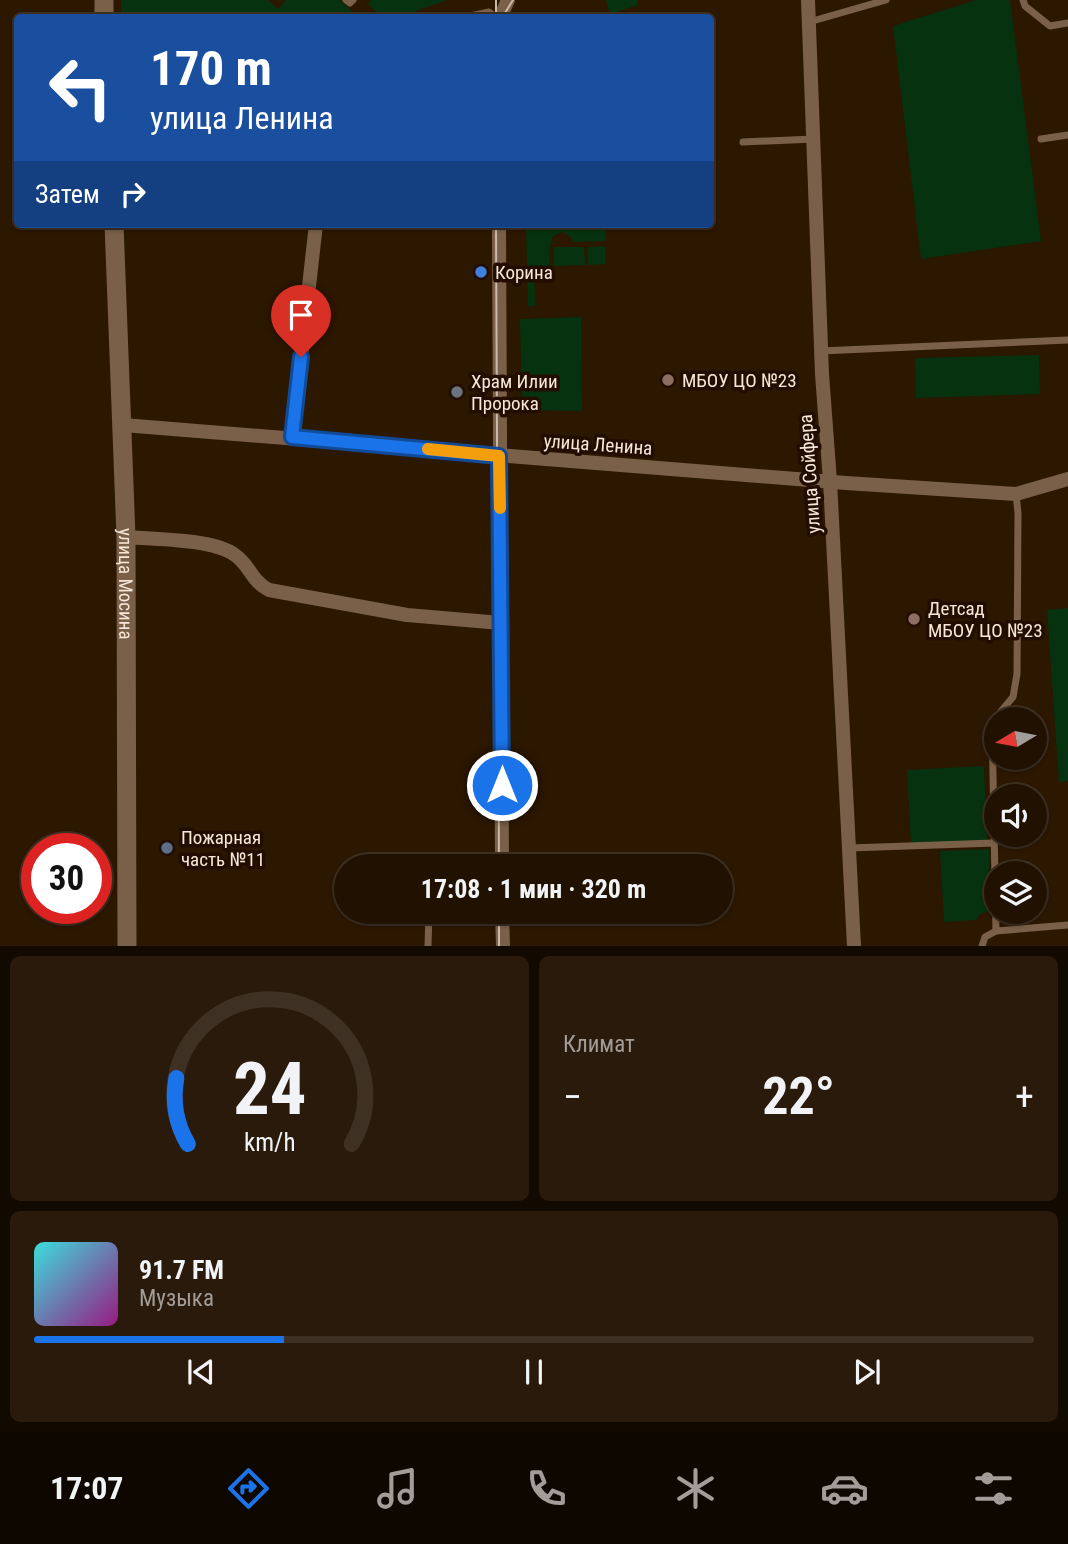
<!DOCTYPE html>
<html lang="ru">
<meta charset="utf-8">
<style>
:root{--surface:#211101;--page:#291a0b;--text:#f1f3f6;--muted:#a29d99;--line:#3e3123;--accent:#1a73e8}
body{margin:0;font-family:"Roboto Condensed",sans-serif;background:var(--page);color:var(--text);height:100vh;display:flex;flex-direction:column;font-size:26px;white-space:nowrap}
*{box-sizing:border-box;margin:0}
p{font-size:23px;color:var(--muted)}
.icon{flex:none;width:38px;height:38px;fill:none;stroke:currentColor;stroke-width:2;stroke-linecap:round;stroke-linejoin:round}
.map{position:relative;height:946px;overflow:hidden}
.details{display:flex;flex-direction:column;gap:10px;padding:10px;background:#120901;flex:1}
.details>*{flex:none}
.guide{position:absolute;left:14px;top:14px;width:700px;height:214px;border-radius:7px;box-shadow:0 2px 5px #0004,0 0 0 2px var(--line);background:#1a4fa0;color:#fff;overflow:hidden}
.needle{width:46px;rotate:260deg}
.buttons{position:absolute;left:984px;top:707px;display:grid;gap:14px}
.buttons a{display:grid;place-items:center;width:63px;height:63px;border-radius:50%;background:var(--surface);box-shadow:0 2px 5px #0004,0 0 0 2px var(--line);font-size:35px}
.speed{position:absolute;left:21px;top:833px;display:flex;gap:14px;font-size:35px;font-weight:700;text-align:center}
.speed>*{display:grid;place-content:center;width:91px;height:91px;border-radius:50%;background:var(--surface);box-shadow:0 2px 5px #0004,0 0 0 2px var(--line);line-height:1}
.speed .limit{border:10px solid #d22;background:#fff;color:#111}
.pin{position:absolute;display:grid;place-items:center;width:60px;height:60px;color:#fff;margin:-72px -30px;border-radius:50% 50% 50% 0;rotate:-45deg;box-shadow:0 0 7px #0007}
.pin .icon{rotate:45deg}
.me{position:absolute;width:77px;margin:-38px;rotate:0deg;stroke-linejoin:round;filter:drop-shadow(0 0 5px #0008)}
.turn{display:flex;align-items:center;gap:24px;height:147px;padding:0 21px;font-size:32px}
.turn .icon{width:91px;height:91px;stroke-width:2.5}
.turn b{display:block;font-size:49px;line-height:60px}
.then{display:flex;align-items:center;height:66px;padding:0 21px;background:#0003;gap:14px;font-size:26px}
.big{font-size:52px;font-weight:700;line-height:1.1}
.details .card{flex:1;display:flex;flex-direction:column;justify-content:center;gap:10px;min-width:0;padding:0 24px;border-radius:10px;background:var(--page)}
.details .dial{align-items:center;gap:0}
.dial svg{height:182px;overflow:visible;fill:none;stroke:var(--line);stroke-width:7;stroke-linecap:round;text-anchor:middle}
.dial text{fill:var(--text);stroke:none}
.song{display:flex;align-items:center;gap:21px}
.cover{width:84px;height:84px;border-radius:10px;background:linear-gradient(135deg,hsl(180 70% 55%),hsl(310 70% 35%))}
.played{height:7px;border-radius:4px;background:linear-gradient(90deg,var(--accent) 25%,var(--line) 25%)}
.keys{display:flex;justify-content:space-around;direction:ltr}
.heat{display:flex;justify-content:space-between;align-items:center;font-size:38px;direction:ltr}
.details .tiles{flex:1;display:grid;gap:10px;grid-template-columns:1fr 1fr}
.card:last-child{grid-column:span 2}
.trip{position:absolute;left:334px;top:854px;width:399px;height:70px;border-radius:35px;background:var(--surface);box-shadow:0 2px 5px #0004,0 0 0 2px var(--line);font-weight:700;line-height:70px;text-align:center}
.dock{display:flex;height:112px;justify-content:space-around;align-items:center;background:#0d0700;color:var(--muted)}
.dock .icon{width:49px;height:49px}
.dock .current{color:var(--accent)}
.dock b{font-size:32px;color:var(--text)}
.map>svg:first-child{display:block}
</style>
<div class="map">
<svg width="1068" height="946" viewBox="0 0 1068 946">
<rect width="100%" height="100%" fill="#2c1701"/>
<g fill="#06320f">
<path d="M121 0H268L278 9 286 0H340L358 17 363 13 366 17H121Z"/>
<path d="M371 0H447L399 17H381L368 4Z"/>
<path d="M606 0H637L638 5 610 14Z"/>
<path d="M976 0H1010L1041 241 921 259 893 26Z"/>
<path d="M526 224H605L606 241 573 242 571 237 562 232 553 236 550 246 549 267H534L535 306H528Z"/>
<path d="M605 246V264L588 265V247Z"/>
<path d="M554 247H584L585 265 554 266Z"/>
<path d="M581 317 582 411 522 410 520 319Z"/>
<path d="M1039 355 1040 394 916 398 915 358Z"/>
<path d="M1068 608V781L1059 782 1047 610Z"/>
<path d="M984 766 987 840 911 844 907 770Z"/>
<path d="M989 849V910L979 915 976 920 944 922 940 851Z"/>
</g>
<g fill="none" stroke-linecap="round" stroke-linejoin="round">
<g stroke="#7a6048" stroke-width="7">
<path d="M346 0 350 3 353 0"/>
<path d="M1023 0 1025 6 1050 26 1068 23"/>
<path d="M461 18 489 12 496 17"/>
<path d="M809 22 886 0"/>
<path d="M1041 139 1068 135"/>
<path d="M743 142 814 139"/>
<path d="M821 351 1068 340"/>
<path d="M850 848 994 843"/>
<path d="M996 931 992 722 1013 697 1017 674 1018 513 1016 494"/>
<path d="M428 946 429 912"/>
<path d="M982 946 985 937 996 931 1068 925"/>
</g>
<g stroke="#7a6048" stroke-width="14">
<path d="M808 0 822 374 830 481 854 946"/>
<path d="M500 18 508 0"/>
<path d="M499 224 502 866"/>
<path d="M123 425 846 483 1016 494 1068 479"/>
<path d="M292 437 316 224"/>
<path d="M126 537C154 539 214 539 235 555 250 565 251 581 269 590L407 615 501 623"/>
<path d="M502 912 503 946"/>
</g>
<g stroke="#7a6048" stroke-width="19">
<path d="M104 0V18"/>
<path id="s1" d="M114 224 126 537 127 946"/>
</g>
<g stroke="#cabaab" stroke-width="2">
<path d="M496 0V18"/>
<path d="M502 18 513 0"/>
<path d="M496 224 499 866"/>
<path d="M499 912V946"/>
</g>
</g>
<g fill="none" stroke-linecap="round" stroke-linejoin="round">
<g stroke="#114b97" stroke-width="18">
<path id="route" d="M301 357 292 437 499 456 502 785"/>
</g>
<use href="#route" stroke="#1a73e8" stroke-width="12"/>
<path stroke="#f59e0b" stroke-width="12" d="M428 449 499 456 500 508"/>
</g>
<circle fill="#3f7fe0" stroke="#220d00" stroke-width="2.5" cx="481" cy="272" r="7"/>
<g fill="#8d6e63" stroke="#220d00" stroke-width="2.5">
<circle cx="668" cy="380" r="7"/>
<circle cx="914" cy="619" r="7"/>
</g>
<circle fill="#6b7280" stroke="#220d00" stroke-width="2.5" cx="457" cy="392" r="7"/>
<circle fill="#5c6f8a" stroke="#220d00" stroke-width="2.5" cx="167" cy="848" r="7"/>
<g text-anchor="middle" stroke-width="7" stroke-linejoin="round" paint-order="stroke">
<g font-size="19" fill="#f6e7da" stroke="#220d00" text-anchor="start">
<text x="495" y="279">Корина</text>
<text x="682" y="387">МБОУ ЦО №23</text>
<text x="471" y="388">Храм Илии<tspan x="471" dy="22">Пророка</tspan></text>
<text x="928" y="615">Детсад<tspan x="928" dy="22">МБОУ ЦО №23</tspan></text>
<text x="181" y="844">Пожарная<tspan x="181" dy="22">часть №11</tspan></text>
</g>
<g font-size="19" fill="#f6e7da" stroke="#220d00">
<text transform="translate(598 444) rotate(4)" y="7">улица Ленина</text>
<text transform="translate(809 474) rotate(-94)" y="7">улица Сойфера</text>
<text dy="7" stroke="none"><textPath href="#s1" startOffset="360">улица Мосина</textPath></text>
</g>
</g>
</svg>
<div class="buttons">
<a><svg class="needle" viewBox="-14 -14 28 28"><path d="M0-13l5 13h-10z" fill="#e53935"/><path d="M0 13l5-13h-10z" fill="#a29d99"/></svg></a>
<a><svg class="icon" aria-label="sound" viewBox="0 0 24 24"><path d="M4 9h4l5-4v14l-5-4H4zM17 9q2 3 0 6"/></svg></a>
<a><svg class="icon" aria-label="layers" viewBox="0 0 24 24"><path d="M12 4l9 5-9 5-9-5zM3 14l9 5 9-5"/></svg></a>
</div>
<div class="speed"><div class="limit">30</div></div>
<div class="pin" style="left:301px;top:357px;background:#d93025"><svg class="icon" aria-label="arrive" viewBox="0 0 24 24"><path d="M6 21V4h12l-3 4 3 4H6"/></svg></div>
<svg class="me" style="left:502px;top:785px" viewBox="-20 -20 40 40"><circle r="17" fill="#1a73e8" stroke="#fff" stroke-width="3"/><path d="M0-11L8 9 0 5-8 9z" fill="#fff"/></svg>
<div class="trip">17:08 · 1 мин · 320 m</div>
<div class="guide">
<div class="turn"><svg class="icon" aria-label="left" viewBox="0 0 24 24"><path d="M17 20v-9H6M10 6l-5 5 5 5"/></svg><div><b>170 m</b>улица Ленина</div></div>
<div class="then">Затем<svg class="icon" aria-label="right" viewBox="0 0 24 24"><path d="M7 20v-9h11M14 6l5 5-5 5"/></svg></div>
</div>
</div>
<section class="details">
<div class="tiles">
<div class="card dial"><svg viewBox="0 0 100 80">
<path d="M14 69A42 42 0 1 1 86 69"/>
<path d="M14 69A42 42 0 0 1 9 40" stroke="#1a73e8"/>
<text x="50" y="56" font-size="32" font-weight="700">24</text>
<text x="50" y="72" font-size="11">km/h</text>
</svg></div>
<div class="card"><p>Климат</p>
<div class="heat"><a>−</a><b class="big">22°</b><a>+</a></div>
</div>
<div class="card">
<div class="song"><i class="cover"></i><div><b>91.7 FM</b><p>Музыка</p></div></div>
<div class="played"></div>
<div class="keys"><svg class="icon" aria-label="previous" viewBox="0 0 24 24"><path d="M18 5L8 12l10 7zM5 5v14"/></svg><svg class="icon" aria-label="pause" viewBox="0 0 24 24"><path d="M8 5v14M16 5v14"/></svg><svg class="icon" aria-label="next" viewBox="0 0 24 24"><path d="M6 5l10 7-10 7zM19 5v14"/></svg></div>
</div>
</div>
</section>
<nav class="dock">
<b>17:07</b>
<svg class="icon current" aria-label="directions" viewBox="0 0 24 24"><path d="M12 3l9 9-9 9-9-9zM9 14v-3h6M13 9l2 2-2 2"/></svg>
<svg class="icon" aria-label="music" viewBox="0 0 24 24"><path d="M9 18V5l10-2v13"/><circle cx="6" cy="18" r="3"/><circle cx="16" cy="16" r="3"/></svg>
<svg class="icon" aria-label="phone" viewBox="0 0 24 24"><path d="M5 4h4l2 5-3 2q2 4 5 5l2-3 5 2v4C11 20 4 13 5 4z"/></svg>
<svg class="icon" aria-label="climate" viewBox="0 0 24 24"><path d="M12 3v18M4 7l16 10M4 17L20 7"/></svg>
<svg class="icon" aria-label="car" viewBox="0 0 24 24"><path d="M5 17H2v-5l4-1 3-4h7l3 4 3 1v5h-3M9 17h6M6 11h13"/><circle cx="7" cy="17" r="2"/><circle cx="17" cy="17" r="2"/></svg>
<svg class="icon" aria-label="filters" viewBox="0 0 24 24"><path d="M4 7h16M4 17h16"/><circle cx="9" cy="7" r="2"/><circle cx="15" cy="17" r="2"/></svg>
</nav>
